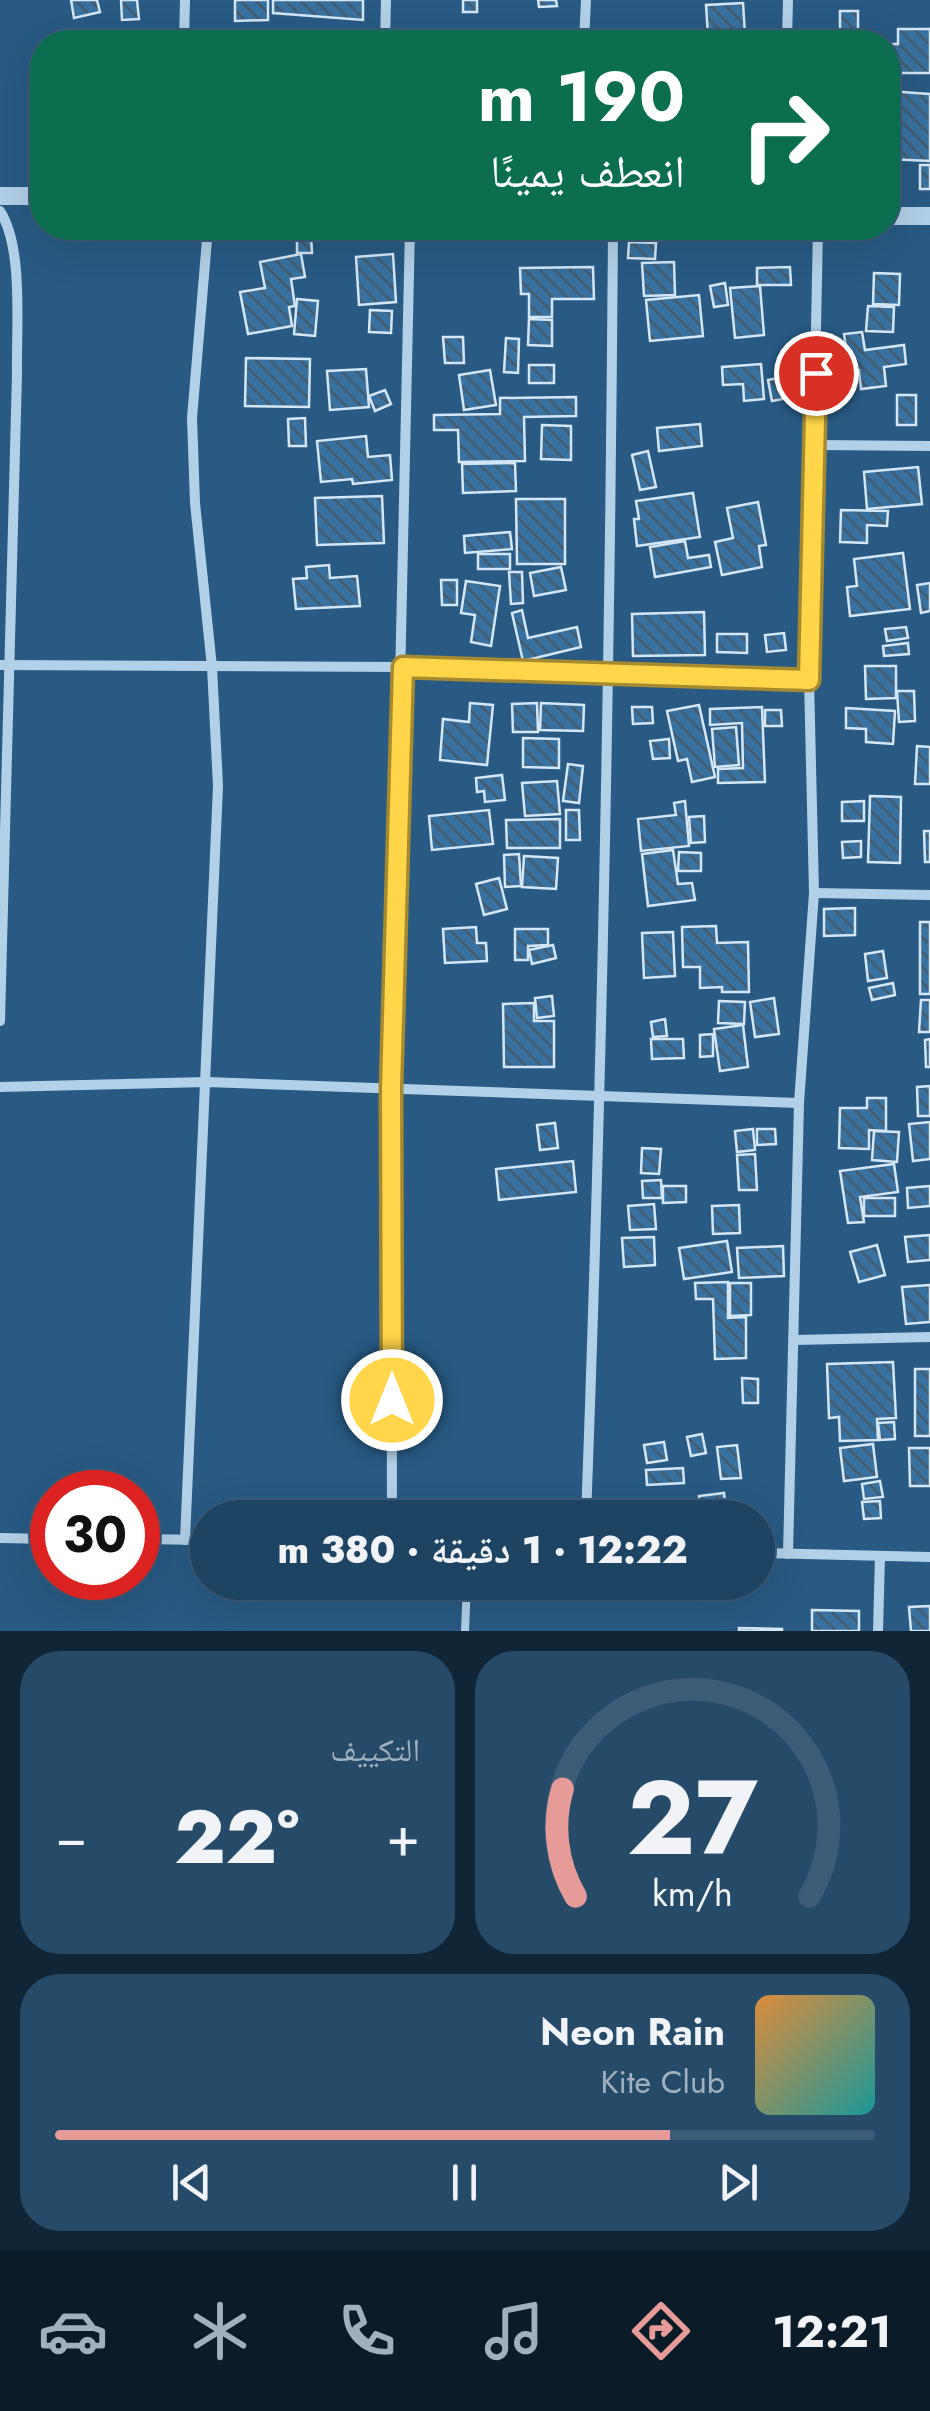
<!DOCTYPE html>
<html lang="ar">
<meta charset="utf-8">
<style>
:root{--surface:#1e4463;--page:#264b69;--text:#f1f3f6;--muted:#a1b0be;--line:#3c5c78;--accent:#e69b98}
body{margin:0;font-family:Jost,"Noto Naskh Arabic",sans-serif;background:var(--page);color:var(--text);direction:rtl;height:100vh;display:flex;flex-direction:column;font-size:38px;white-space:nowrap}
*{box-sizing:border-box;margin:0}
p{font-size:32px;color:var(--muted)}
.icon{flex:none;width:55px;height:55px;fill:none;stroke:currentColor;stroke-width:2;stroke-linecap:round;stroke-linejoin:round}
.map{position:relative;height:1631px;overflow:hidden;direction:ltr}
.panel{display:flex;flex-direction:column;gap:20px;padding:20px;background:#102536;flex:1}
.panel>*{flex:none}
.guide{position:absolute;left:30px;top:30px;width:870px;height:210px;border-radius:40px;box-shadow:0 10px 40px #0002,0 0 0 2px var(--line);direction:rtl;background:#0b6e4f;color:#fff;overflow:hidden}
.speed{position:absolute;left:30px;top:1470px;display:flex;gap:20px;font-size:50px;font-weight:700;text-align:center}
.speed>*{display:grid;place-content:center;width:130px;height:130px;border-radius:50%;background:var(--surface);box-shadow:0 10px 40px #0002,0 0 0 2px var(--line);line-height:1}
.speed .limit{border:15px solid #d22;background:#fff;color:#111}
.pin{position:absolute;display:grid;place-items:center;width:85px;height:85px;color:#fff;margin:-42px;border:5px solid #fff;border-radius:50%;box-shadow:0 2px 10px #0007}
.me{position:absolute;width:110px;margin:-55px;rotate:0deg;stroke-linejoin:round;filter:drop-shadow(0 0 8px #0008)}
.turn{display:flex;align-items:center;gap:35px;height:210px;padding:0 50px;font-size:45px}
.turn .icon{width:130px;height:130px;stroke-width:2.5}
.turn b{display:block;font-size:70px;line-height:85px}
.big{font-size:75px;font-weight:800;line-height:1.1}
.panel .card{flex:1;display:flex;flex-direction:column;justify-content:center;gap:15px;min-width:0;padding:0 35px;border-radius:40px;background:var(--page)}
.panel .dial{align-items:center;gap:0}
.dial svg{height:260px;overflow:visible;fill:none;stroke:var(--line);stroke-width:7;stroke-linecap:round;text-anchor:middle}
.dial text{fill:var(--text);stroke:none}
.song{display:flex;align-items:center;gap:30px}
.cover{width:120px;height:120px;border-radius:15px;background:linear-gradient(135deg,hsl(30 70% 55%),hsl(180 70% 35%))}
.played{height:10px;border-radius:5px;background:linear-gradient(90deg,var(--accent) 75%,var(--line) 75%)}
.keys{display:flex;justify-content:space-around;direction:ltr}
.heat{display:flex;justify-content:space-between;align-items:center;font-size:55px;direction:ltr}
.panel .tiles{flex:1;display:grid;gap:20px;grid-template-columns:1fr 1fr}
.card:last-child{grid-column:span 2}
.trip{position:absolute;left:190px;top:1500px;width:585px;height:100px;border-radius:50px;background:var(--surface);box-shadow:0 10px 40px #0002,0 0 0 2px var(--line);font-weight:800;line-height:100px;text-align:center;direction:rtl}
.tabs{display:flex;height:160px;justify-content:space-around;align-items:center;background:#0c1b28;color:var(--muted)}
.tabs .icon{width:70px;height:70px}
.tabs .current{color:var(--accent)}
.tabs b{font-size:45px;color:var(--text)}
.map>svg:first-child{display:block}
</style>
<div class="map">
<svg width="930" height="1631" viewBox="0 0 930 1631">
<defs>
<pattern id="building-back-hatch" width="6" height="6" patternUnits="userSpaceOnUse" patternTransform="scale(2.5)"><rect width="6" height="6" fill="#3972a0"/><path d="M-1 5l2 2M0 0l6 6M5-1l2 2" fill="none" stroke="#445b6e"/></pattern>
</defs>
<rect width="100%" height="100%" fill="#285a84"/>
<g fill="url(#building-back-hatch)" stroke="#d5e7f6" stroke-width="2.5">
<path d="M71 0H97L100 12 74 18Z"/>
<path d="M121 0H137L139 19 122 20Z"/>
<path d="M235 0H268V20L235 21Z"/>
<path d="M273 0H363V20L273 13Z"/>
<rect x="463" y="0" width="14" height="12"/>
<path d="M538 0H556L557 6 539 7Z"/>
<path d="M743 3 745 34 708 36 706 5Z"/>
<rect x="840" y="11" width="18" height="25"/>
<path d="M898 29H930V73H888V44H898Z"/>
<path d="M888 91 930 94V161L888 159Z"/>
<rect x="920" y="165" width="10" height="24"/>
<path d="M297 236H311L312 253H297Z"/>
<path d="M629 242 656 243 655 259 628 258Z"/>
<path d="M301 254 305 277 291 279 295 306 289 307 292 326 248 334 240 292 265 288 260 262Z"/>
<path d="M393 254 396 302 359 305 356 257Z"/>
<path d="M674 262 675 295 644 296 642 263Z"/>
<path d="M593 267 594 299H552V317H529V294H521L520 268Z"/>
<path d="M790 267 791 285H757V268Z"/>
<path d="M874 273 900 274 899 305 873 304Z"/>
<path d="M725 283 728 305 714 307 710 286Z"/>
<path d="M760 286 764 335 735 338 730 288Z"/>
<path d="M699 295 703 336 650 341 646 300Z"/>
<path d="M297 299 318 301 315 336 294 334Z"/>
<path d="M868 306 894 307 893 332 866 331Z"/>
<path d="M370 310 392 311 391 333 369 332Z"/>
<path d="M529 319 552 320V346L528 345Z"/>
<path d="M862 332 865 350 904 345 906 364 884 367 886 386 861 389 859 370 849 371 844 334Z"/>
<path d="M443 337H463L464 363H445Z"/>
<path d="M506 338 519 339 518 373 504 372Z"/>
<path d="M246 358 310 359 309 407 245 406Z"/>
<path d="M761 364 764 399 744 401 743 384 723 385 722 367Z"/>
<rect x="529" y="365" width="25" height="18"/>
<path d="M366 369 369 407 330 410 327 371Z"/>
<path d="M490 370 496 405 464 410 459 375Z"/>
<path d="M783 377 788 398 772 401 768 380Z"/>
<path d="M385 390 391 404 375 411 369 396Z"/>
<rect x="897" y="395" width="19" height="30"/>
<path d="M576 397V416L524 417 525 461 459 462 458 430H434V415L500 414V398Z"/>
<path d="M305 418 306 446H289L288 419Z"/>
<path d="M700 424 702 446 659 451 657 428Z"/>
<path d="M542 425 571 426V460L541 459Z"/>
<path d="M366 436 368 457 390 455 392 480 353 484 352 479 321 482 317 441Z"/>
<path d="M648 451 656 487 640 490 632 455Z"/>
<path d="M515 463 516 491 463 493 462 464Z"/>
<path d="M918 467 922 504 867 509 864 472Z"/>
<path d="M693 493 700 537 637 546 634 519H639L636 501Z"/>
<path d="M382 496 384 543 317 545 315 498Z"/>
<path d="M516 499H565V564H517Z"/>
<path d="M758 502 766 545 759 546 762 567 722 575 715 542 733 538 727 508Z"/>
<path d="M841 510 888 511 887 526 867 525V543L840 542Z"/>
<path d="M510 532 512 549 465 553 464 536Z"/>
<path d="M685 541 688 558 709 555 711 567 655 577 650 547Z"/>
<path d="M903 553 910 609 850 616 847 587 857 586 854 559Z"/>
<rect x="478" y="554" width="32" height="15"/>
<path d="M329 565 330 578 357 576 360 606 296 609 293 579 307 578 306 567Z"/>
<path d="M561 567 566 590 534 596 530 573Z"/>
<path d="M509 572H522L523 603 511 604Z"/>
<path d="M441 580H457V605H442Z"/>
<path d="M466 581 500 586 491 646 471 642 475 615 461 613Z"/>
<path d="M930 583V611L921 613 917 585Z"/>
<path d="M522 610 528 638 577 627 581 647 523 661 512 613Z"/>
<path d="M704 612 705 655 633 656 632 614Z"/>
<path d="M906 627 908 638 887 641 885 629Z"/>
<path d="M784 633 786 650 767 652 765 635Z"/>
<path d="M717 634H747V653L717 652Z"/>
<path d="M908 643 909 654 884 656 883 646Z"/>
<path d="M865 666H896V698L866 699Z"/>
<path d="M897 691H914L915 721 899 722Z"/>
<path d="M470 703 493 705 487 765 440 760 443 719 469 722Z"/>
<path d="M537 703 538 732H513L512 704Z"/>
<path d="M541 703 584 705 583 731 540 730Z"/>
<path d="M699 705 715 777 692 782 687 759 678 761 667 711Z"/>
<path d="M632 707H652L653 723 633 724Z"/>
<path d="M762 707 765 782 718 783V769L743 768 742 723 710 725V709Z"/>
<path d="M846 708 895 711 893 744 866 742V729L846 728Z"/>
<path d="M765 710H781L782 726H765Z"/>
<path d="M736 727 739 765 715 767 712 729Z"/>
<path d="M523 738 559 739V768L523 767Z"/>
<path d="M669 739 670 758 653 759 650 741Z"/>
<path d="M917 746 930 747V784H915Z"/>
<path d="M568 764 583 766 579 803 563 801Z"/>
<path d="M502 775 505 800 485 802 484 791 477 792 476 778Z"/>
<path d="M557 781 560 814 525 816 522 783Z"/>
<path d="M870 796 901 797 900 863 868 862Z"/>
<path d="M685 801 689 846 641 851 638 819 676 815 674 803Z"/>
<path d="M864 801V821H842V802Z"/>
<path d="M489 810 493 844 432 850 429 816Z"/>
<path d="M566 810H579L580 840H566Z"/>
<path d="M704 816 705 842 691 843 689 817Z"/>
<path d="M560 819V848H507L506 820Z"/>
<path d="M924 831H930V862H925Z"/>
<path d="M861 841V857L843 858 842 842Z"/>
<path d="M673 850 678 884 692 883 695 900 648 906 642 854Z"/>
<path d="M679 852 701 853V871H678Z"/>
<path d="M519 854 521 886 505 887 504 855Z"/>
<path d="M524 856 558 858 556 889 522 887Z"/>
<path d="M499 878 507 909 484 915 476 884Z"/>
<path d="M855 908V935L824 936V909Z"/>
<rect x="920" y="922" width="10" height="72"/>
<path d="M716 926 717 943 748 942 749 992H722V987L700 988V967H683L682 927Z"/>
<path d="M476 927 477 943H486L487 961 445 963 443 929Z"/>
<path d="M515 929H548V945L528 946V960H515Z"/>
<path d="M673 932 675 976 644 978 642 933Z"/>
<path d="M553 945 556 958 532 964 529 950Z"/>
<path d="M883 951 887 978 868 981 865 954Z"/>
<path d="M893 983 895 995 872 1000 869 988Z"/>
<path d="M552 996 554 1016 537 1018 535 998Z"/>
<path d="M774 998 779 1034 755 1037 750 1002Z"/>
<path d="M921 1000H930V1032H919Z"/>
<path d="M719 1001 745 1002 744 1024 718 1023Z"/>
<path d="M534 1003V1021H554V1067H504L503 1004Z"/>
<path d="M665 1019 667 1036 653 1037 651 1022Z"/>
<path d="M743 1025 748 1067 720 1071 714 1029Z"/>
<path d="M713 1034V1056L700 1057V1035Z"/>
<path d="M651 1039H683L684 1058 652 1059Z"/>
<path d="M930 1039V1067H926L925 1040Z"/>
<path d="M930 1086V1116H918L917 1087Z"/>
<path d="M867 1098H886V1131L869 1130V1149L839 1148 840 1108H867Z"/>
<path d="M930 1122V1159L913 1161 909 1124Z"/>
<path d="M555 1123 558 1148 540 1150 537 1125Z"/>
<path d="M753 1129 755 1150 737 1152 735 1131Z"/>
<path d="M757 1129H775L776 1144 757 1145Z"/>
<path d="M874 1131 899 1132 897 1162 872 1160Z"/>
<path d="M642 1148 661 1149 659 1174 641 1173Z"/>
<path d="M755 1154 757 1190H739L737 1155Z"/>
<path d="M573 1161 576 1192 499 1200 496 1169Z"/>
<path d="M894 1164 898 1192 860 1197 864 1222 848 1223 840 1171Z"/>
<path d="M661 1180 662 1198H643L642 1181Z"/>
<path d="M663 1186H686V1202L663 1203Z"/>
<path d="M930 1186V1206L908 1208 907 1188Z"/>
<rect x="864" y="1198" width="31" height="18"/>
<path d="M654 1204 656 1229 630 1230 628 1206Z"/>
<path d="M739 1205 740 1233 713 1234 712 1206Z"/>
<path d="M930 1235V1260L908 1262 905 1237Z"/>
<path d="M654 1237 655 1265 624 1267 622 1238Z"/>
<path d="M727 1241 732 1272 684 1279 679 1248Z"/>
<path d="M877 1245 885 1275 859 1282 850 1252Z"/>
<path d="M783 1246 784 1276 739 1278 737 1248Z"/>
<path d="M728 1282V1318L746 1317V1358L715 1359 713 1299H696L695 1283Z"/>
<path d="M730 1283H751V1315L730 1316Z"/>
<path d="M930 1285V1322L906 1324 902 1287Z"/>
<path d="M893 1362 896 1418 877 1419 878 1440 840 1441 839 1417 829 1418 827 1364Z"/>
<rect x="915" y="1369" width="15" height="67"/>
<path d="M742 1378 758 1379V1403H743Z"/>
<path d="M894 1422 895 1439 880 1440 878 1423Z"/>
<path d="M702 1434 706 1453 691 1456 687 1437Z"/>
<path d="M664 1442 667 1460 647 1463 644 1445Z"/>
<path d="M873 1444 877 1477 844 1481 840 1448Z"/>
<path d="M737 1445 741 1478 721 1479 717 1447Z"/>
<path d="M909 1448H930V1486H910Z"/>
<path d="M683 1468 684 1483 647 1485 646 1470Z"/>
<path d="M880 1481 883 1497 864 1499 862 1484Z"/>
<path d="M724 1493 726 1510 700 1512 699 1496Z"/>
<path d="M880 1501 881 1518 864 1519 862 1502Z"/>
<path d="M930 1606V1631H911L909 1607Z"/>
<path d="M812 1610 859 1611V1631H812Z"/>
<path d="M739 1628 782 1629V1631H739Z"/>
</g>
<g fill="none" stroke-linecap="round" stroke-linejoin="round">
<path stroke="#b2d0e7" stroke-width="8" d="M465 1631 467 1582"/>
<g stroke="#b2d0e7" stroke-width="10">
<path d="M184 42 185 0"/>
<path d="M385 42 386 0"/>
<path d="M584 42 586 0"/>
<path d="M787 42 788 0"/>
<path d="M0 211C24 248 16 329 17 374L0 1021"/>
<path d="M816 445 930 446"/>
<path d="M0 665 403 667 610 676 809 679"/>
<path d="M814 893 930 895"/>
<path d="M0 1087 207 1082 799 1103"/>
<path d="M795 1340 930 1337"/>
<path d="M392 1518 391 1088 410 228"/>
<path d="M586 1518C602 1087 610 658 613 228"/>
<path d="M0 1538 52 1539"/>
<path d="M138 1539 208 1540"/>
<path d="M185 1540 218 786 212 667 195 503 192 418 208 228"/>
<path d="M758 1553 930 1557"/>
<path d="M788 1554 799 1103 814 893 809 679 818 228"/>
<path d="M878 1631 880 1556"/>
</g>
<g stroke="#b2d0e7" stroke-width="18">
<path d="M0 196H42"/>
<path d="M888 216H930"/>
</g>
</g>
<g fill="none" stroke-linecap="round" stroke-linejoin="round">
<g stroke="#a68a30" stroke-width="25">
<path id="route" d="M392 1400 391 1088 403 667 809 680 816 373"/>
</g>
<use href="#route" stroke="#ffd54a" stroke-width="18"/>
</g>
</svg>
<div class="speed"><div class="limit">30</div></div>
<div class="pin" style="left:816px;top:373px;background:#d93025"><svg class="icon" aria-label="arrive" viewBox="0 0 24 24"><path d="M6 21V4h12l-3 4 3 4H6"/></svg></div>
<svg class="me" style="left:392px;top:1400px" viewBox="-20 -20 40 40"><circle r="17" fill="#ffd54a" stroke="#fff" stroke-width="3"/><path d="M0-11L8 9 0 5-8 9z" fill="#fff"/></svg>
<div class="trip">12:22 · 1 دقيقة · 380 m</div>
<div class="guide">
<div class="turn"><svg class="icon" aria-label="right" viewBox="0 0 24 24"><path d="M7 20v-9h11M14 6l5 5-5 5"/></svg><div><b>190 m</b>انعطف يمينًا</div></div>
</div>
</div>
<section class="panel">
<div class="tiles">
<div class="card dial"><svg viewBox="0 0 100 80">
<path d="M14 69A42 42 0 1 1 86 69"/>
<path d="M14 69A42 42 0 0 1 10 36" stroke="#e69b98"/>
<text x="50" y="56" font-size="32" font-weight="700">27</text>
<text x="50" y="72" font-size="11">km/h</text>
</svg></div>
<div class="card"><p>التكييف</p>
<div class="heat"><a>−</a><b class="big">22°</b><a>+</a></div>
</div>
<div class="card">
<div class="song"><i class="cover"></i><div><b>Neon Rain</b><p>Kite Club</p></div></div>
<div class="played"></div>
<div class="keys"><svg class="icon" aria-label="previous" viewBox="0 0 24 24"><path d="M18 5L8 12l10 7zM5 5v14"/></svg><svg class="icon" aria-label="pause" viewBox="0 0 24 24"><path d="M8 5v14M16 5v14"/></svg><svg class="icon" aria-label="next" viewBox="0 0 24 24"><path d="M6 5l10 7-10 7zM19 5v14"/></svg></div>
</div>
</div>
</section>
<nav class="tabs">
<b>12:21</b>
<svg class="icon current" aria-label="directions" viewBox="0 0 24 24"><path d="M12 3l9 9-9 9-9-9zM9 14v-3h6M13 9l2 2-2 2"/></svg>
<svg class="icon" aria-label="music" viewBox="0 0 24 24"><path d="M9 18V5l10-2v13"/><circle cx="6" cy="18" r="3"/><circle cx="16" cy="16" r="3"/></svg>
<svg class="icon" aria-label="phone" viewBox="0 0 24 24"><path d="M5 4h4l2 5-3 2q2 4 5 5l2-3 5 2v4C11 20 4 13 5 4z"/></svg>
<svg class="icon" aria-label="climate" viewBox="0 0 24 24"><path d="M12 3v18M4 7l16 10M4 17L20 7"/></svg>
<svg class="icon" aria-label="car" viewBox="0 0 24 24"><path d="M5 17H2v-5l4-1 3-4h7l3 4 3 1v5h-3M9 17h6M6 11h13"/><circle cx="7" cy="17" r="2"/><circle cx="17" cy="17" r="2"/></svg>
</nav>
